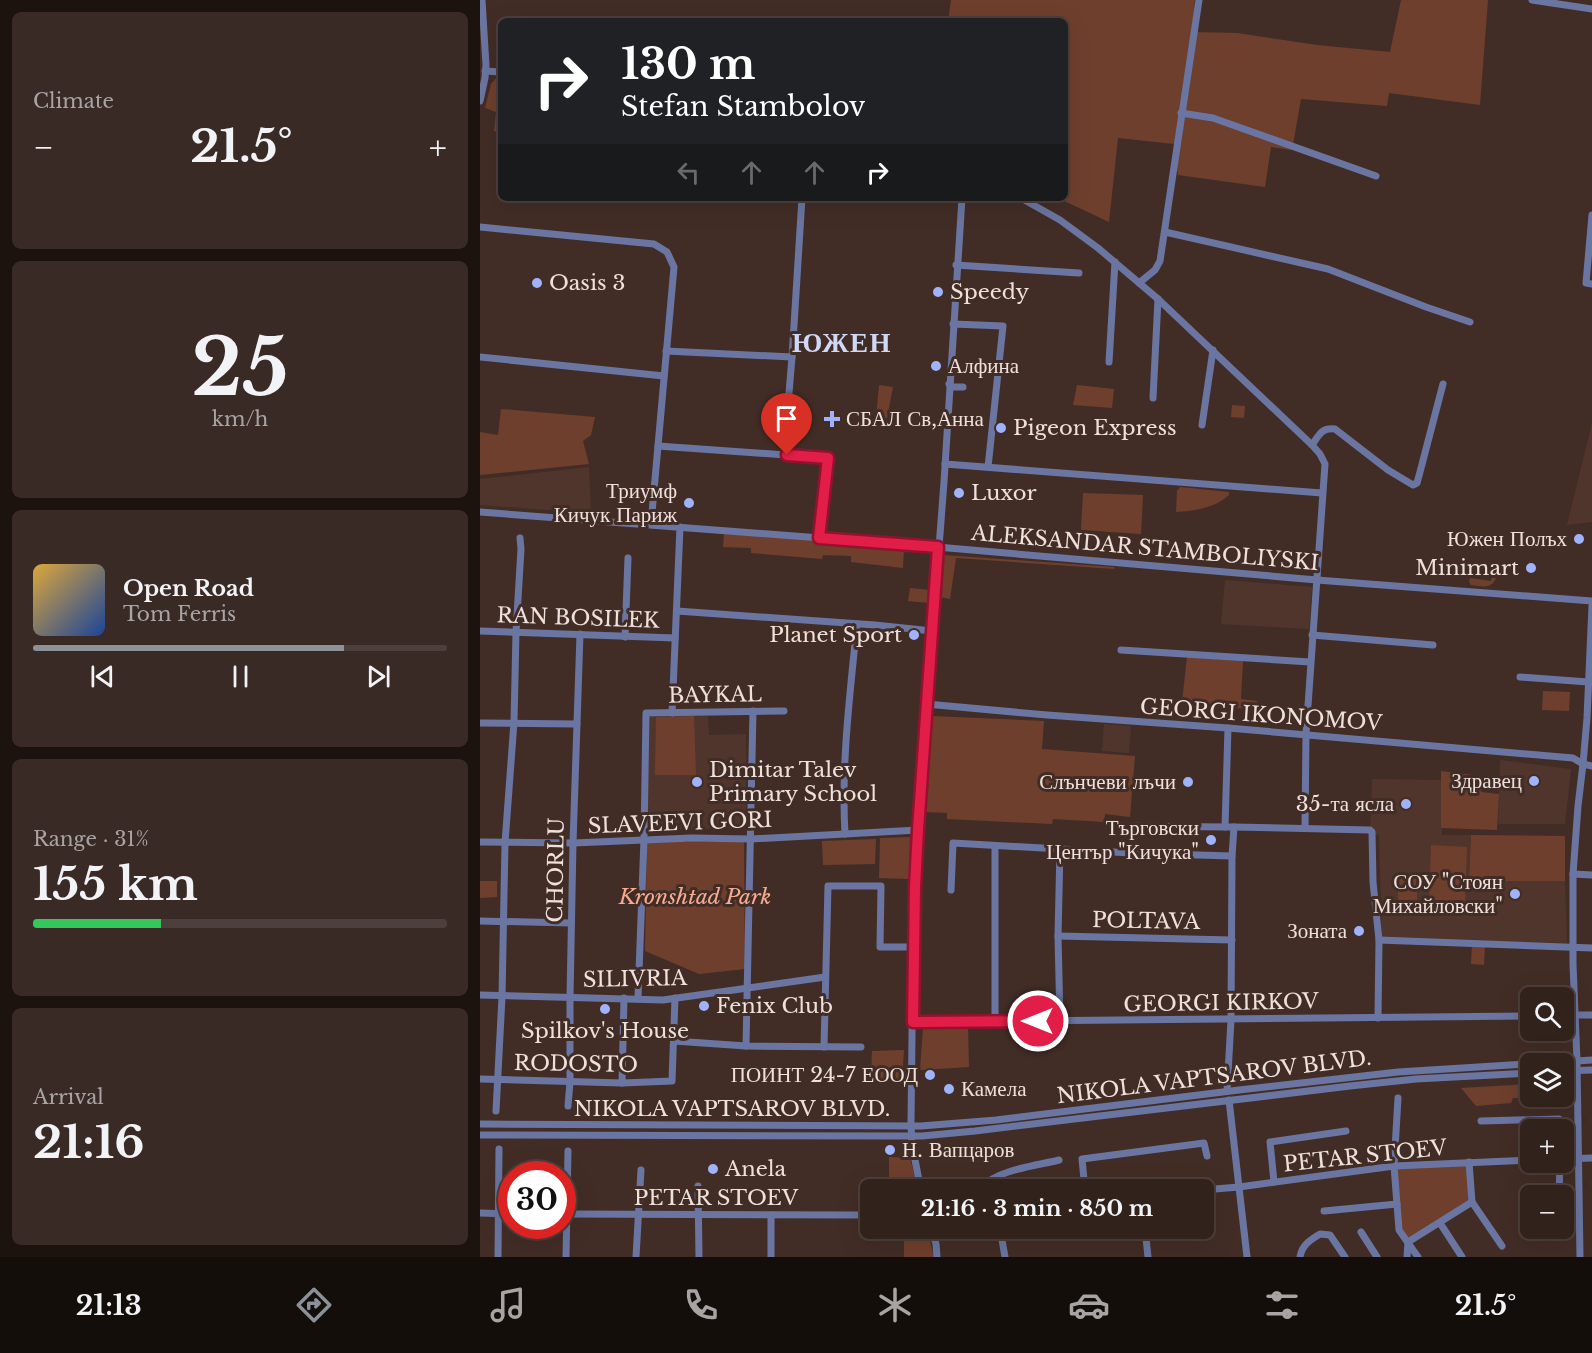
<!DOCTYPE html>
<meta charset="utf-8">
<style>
:root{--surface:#32221c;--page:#3a2a25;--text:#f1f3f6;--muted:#a8a4a3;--line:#4d3f3b;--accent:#8c9099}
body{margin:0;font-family:"Libre Baskerville",serif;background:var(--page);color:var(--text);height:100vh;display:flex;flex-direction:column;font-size:22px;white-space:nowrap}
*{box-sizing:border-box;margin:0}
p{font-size:20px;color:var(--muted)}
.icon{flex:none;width:33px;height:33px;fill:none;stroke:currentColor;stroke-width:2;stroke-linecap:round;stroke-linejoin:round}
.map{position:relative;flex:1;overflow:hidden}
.drawer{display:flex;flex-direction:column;gap:12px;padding:12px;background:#1c130f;width:480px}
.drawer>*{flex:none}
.hud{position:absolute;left:18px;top:18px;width:570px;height:183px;border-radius:9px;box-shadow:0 6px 24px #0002,0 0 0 2px var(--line);background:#202124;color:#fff;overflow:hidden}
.fabs{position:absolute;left:1040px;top:987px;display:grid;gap:12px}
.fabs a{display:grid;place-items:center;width:54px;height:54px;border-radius:9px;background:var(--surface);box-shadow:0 6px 24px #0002,0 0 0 2px var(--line);font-size:30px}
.speed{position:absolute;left:18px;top:1161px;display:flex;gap:12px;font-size:30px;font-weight:700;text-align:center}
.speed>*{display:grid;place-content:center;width:78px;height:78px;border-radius:50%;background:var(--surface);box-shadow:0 6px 24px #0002,0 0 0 2px var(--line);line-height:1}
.speed .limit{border:9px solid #d22;background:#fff;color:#111}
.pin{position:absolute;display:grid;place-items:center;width:51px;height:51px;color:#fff;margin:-62px -26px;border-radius:50% 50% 50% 0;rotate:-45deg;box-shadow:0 0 6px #0007}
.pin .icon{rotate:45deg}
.me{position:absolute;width:66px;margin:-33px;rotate:270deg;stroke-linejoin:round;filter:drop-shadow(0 0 4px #0008)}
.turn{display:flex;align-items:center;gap:21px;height:126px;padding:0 24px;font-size:27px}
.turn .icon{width:78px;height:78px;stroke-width:2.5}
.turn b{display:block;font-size:42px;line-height:51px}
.lanes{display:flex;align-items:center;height:57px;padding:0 24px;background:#0003;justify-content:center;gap:30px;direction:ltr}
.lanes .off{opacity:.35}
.big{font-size:45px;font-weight:700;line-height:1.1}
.drawer .widget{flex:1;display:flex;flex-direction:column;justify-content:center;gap:9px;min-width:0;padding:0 21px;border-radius:9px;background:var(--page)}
.drawer .dial{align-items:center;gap:0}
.dial b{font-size:78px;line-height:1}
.song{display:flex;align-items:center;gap:18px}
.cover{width:72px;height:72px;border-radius:9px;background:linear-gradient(135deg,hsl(40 70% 55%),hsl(220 70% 35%))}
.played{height:6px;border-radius:3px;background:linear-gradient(90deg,var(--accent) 75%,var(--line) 75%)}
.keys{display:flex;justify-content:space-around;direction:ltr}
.heat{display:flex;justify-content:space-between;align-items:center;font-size:33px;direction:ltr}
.charge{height:9px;border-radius:4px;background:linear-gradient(90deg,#34c759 31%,var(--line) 0)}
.trip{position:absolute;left:380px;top:1179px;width:354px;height:60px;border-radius:9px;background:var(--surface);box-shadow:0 6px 24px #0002,0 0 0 2px var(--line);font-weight:700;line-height:60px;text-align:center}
.dock{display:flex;height:96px;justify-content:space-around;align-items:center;background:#140e0b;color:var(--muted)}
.dock .icon{width:42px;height:42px}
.dock .current{color:var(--accent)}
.dock b{font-size:27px;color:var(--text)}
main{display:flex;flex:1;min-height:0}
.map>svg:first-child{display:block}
</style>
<main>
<section class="drawer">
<div class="widget"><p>Climate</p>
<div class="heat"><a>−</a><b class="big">21.5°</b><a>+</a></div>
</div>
<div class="widget dial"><b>25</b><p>km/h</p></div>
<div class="widget">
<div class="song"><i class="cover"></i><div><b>Open Road</b><p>Tom Ferris</p></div></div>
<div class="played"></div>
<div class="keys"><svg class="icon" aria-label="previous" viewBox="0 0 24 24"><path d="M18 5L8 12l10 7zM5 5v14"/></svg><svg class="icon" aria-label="pause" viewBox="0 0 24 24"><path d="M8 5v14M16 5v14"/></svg><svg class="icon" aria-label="next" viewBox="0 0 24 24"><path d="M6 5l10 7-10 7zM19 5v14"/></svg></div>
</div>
<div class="widget"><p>Range · 31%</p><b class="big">155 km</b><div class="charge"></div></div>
<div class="widget"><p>Arrival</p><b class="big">21:16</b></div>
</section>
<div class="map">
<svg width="1112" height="1257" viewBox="0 0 1112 1257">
<rect width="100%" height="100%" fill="#422d26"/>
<g fill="#50352c">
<path d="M1112 423V522L1087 525Z"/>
<path d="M109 467 111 513 0 505V479Z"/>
<path d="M745 580 832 587 829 629 741 624Z"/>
<path d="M228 716 229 735 266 734V828L167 830 169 717Z"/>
<path d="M624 724 651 726 649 753 622 751Z"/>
<path d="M1020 760 1091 769 1085 824H1018Z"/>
<path d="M892 779 961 780 962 835H991L989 881H1085L1087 943 902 940 899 835 890 834Z"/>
</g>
<g fill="#6f3f2d">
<path d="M471 0H715L712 32 757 33 837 45 910 52 921 0H1008L1000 105 909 93 907 106 821 99 812 150 791 147 785 187 698 175 694 144 638 138 629 222 578 198H585V21H468Z"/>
<path d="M17 77 21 78V133L14 131 16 112 5 108 11 84Z"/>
<path d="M399 385 413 387 407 418H396Z"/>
<path d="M597 385 634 389 632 408 593 405Z"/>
<path d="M752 405 765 406 764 418 751 417Z"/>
<path d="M21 409 115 417 111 435 103 441 109 464 0 475V432L18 435Z"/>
<path d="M700 487 749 492V495C735 508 714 511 696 512L697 491Z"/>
<path d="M603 493 663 495 661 534 601 530Z"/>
<path d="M244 533 424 548 423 568 371 562V556L343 555 342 559 271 553V548L243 547Z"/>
<path d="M464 555 634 567V569L476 558 470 599 460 597Z"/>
<path d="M1012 576 1016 578C1011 590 1002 586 991 585L989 582 990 578 1011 581Z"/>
<path d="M430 588 450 590 448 603 428 601Z"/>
<path d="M707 657 763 661 761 699 777 701 776 710 702 702Z"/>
<path d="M1063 691 1090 692 1089 711 1062 710Z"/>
<path d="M214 716 216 775H175L176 717Z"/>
<path d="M452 716 564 721 562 749 655 756 650 817 625 814 624 822 573 819 572 824 467 819V813L445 812Z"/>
<path d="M961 771 1001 776V792L1019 794 1017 830 961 828Z"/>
<path d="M991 835 1085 836V881H989Z"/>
<path d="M430 837 429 879 399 878 400 838Z"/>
<path d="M396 839 395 864 343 865 342 841Z"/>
<path d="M167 842H264L265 969 219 974 165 951Z"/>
<path d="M951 845 987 847 985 907 949 906Z"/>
<rect x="918" y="876" width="19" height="31"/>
<path d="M0 881H17V897L0 898Z"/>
<path d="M992 944 1005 945 1004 965 991 964Z"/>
<path d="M488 1028 489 1067 440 1070 443 1029Z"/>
<path d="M424 1050 422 1079H391L392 1051Z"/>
<path d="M1050 1084V1096L1077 1097 1033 1098 1031 1103 996 1106 981 1088Z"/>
<path d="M409 1157 430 1158 438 1189 390 1190V1213H384V1182L409 1180Z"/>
<path d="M989 1162 992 1202 928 1242 919 1230 914 1166Z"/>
<path d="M424 1229H447L454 1257H424Z"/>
</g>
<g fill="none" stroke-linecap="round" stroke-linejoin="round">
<g stroke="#6a76a1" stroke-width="7">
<path d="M1052 0 1112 9"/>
<path d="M5 71 21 72"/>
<path d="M0 101 5 78 6 65 2 0"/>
<path d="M701 113 733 118 896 176"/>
<path d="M541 198 580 220 618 248 678 299 832 445 840 454 845 464 826 734 825 828"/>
<path d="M1112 215 1106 283 1112 284"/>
<path d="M0 227 174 244 187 252 194 267 171 524"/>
<path d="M685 232 848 269 946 307 990 322"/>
<path d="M476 265 599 273"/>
<path d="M659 283 675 270 680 261 719 0"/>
<path d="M473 324 523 326 508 467"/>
<path d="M186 351 312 357"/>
<path d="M0 357 184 376"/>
<path d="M629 362 635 262"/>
<path d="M469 384 471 387H483"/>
<path d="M673 398 678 299"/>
<path d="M722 425 733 350"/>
<path d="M305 441 312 357 322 198"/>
<path d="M832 445C839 435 842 427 855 429L908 470 933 485 937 483 940 472 963 384"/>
<path d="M178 446 348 458 339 538"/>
<path d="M465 464 842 493"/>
<path d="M0 512 445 546 837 580 1112 601"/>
<path d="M197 611 395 625 452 631"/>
<path d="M0 631 195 638"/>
<path d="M832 635 953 645"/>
<path d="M145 637 148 558"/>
<path d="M641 650 830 662"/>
<path d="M1040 677 1108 682"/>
<path d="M446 704 567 715 748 728 1093 758 1103 764 1112 766"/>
<path d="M192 713 200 527"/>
<path d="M0 723 97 724"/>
<path d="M652 826 745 827"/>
<path d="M754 827 890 830 892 832 893 882 899 940 898 1018"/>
<path d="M365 834C361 765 370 693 377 624"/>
<path d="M0 842 93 843 212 838 271 839 438 830"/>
<path d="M1093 874 1112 875"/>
<path d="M471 890 473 843 651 853 752 856"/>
<path d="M0 921 91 923"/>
<path d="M578 936 752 940"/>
<path d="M899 940 1112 948"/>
<path d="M0 995 183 1000 345 977"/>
<path d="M158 998 164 839 166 713 304 711"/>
<path d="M1083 1015H1112"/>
<path d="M515 1021V846"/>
<path d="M580 1021 578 936 580 849"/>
<path d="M433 1022 1050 1016"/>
<path d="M194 1041 266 1046 381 1047"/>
<path d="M266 1046 273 711"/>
<path d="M344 1047 348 886H401L400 947H433"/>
<path d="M1083 1071 1112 1070"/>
<path d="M0 1079 142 1083 192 1081 195 998"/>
<path d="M142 1083 144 998"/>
<path d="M747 1091 751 1020 752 856 754 827H745L748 728"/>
<path d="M918 1098 914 1166 919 1230 938 1257"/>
<path d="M749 1100 767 1257"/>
<path d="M88 1106 90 1082V997L93 843 100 634"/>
<path d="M16 1111 22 997 25 843 34 722 36 632 41 549 40 538"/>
<path d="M1001 1121 1079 1119V1130"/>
<path d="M0 1124 441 1126 516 1120 759 1090 918 1072 1112 1060"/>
<path d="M0 1135 442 1136 495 1131 870 1086 936 1079 1050 1073"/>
<path d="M1083 1159 1112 1158"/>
<path d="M794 1182 790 1142 866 1131"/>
<path d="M218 1186 219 1257"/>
<path d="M441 1190 432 1145 431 1124 433 947 437 835 464 482 482 198"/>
<path d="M505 1190 504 1186C516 1170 560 1165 579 1160"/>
<path d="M605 1190 602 1159 724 1143 727 1156"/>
<path d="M723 1190 759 1187 914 1166 1050 1160"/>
<path d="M1079 1196 1080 1162"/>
<path d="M992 1202 1022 1246"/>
<path d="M844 1211 917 1204"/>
<path d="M0 1213 32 1214"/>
<path d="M82 1214 390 1215"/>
<path d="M291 1215V1257"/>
<path d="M960 1223 982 1257"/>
<path d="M451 1228 456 1244 457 1257"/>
<path d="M520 1228 525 1257"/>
<path d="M665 1228 668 1257"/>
<path d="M881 1232 897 1257"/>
<path d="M1079 1233V1228"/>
<path d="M18 1257 19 1149"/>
<path d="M86 1257 88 1151"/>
<path d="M156 1257 161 1170"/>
<path d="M820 1257C822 1245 830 1240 840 1234L850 1235 865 1257"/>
<path d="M927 1257 928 1242 992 1202 989 1162"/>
<path d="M1100 1257 1097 1061 1093 964V874L1098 806 1103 764 1107 718 1112 606"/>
</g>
</g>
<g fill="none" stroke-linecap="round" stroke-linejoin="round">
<g stroke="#92132f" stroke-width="15">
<path id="route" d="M307 455 348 458 339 538 458 547 438 830 435 887 433 1022 558 1021"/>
</g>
<use href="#route" stroke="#e11d48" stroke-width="10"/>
</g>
<g fill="#9fb3fd" stroke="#422d26" stroke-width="2">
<circle cx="57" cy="283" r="6"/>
<circle cx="458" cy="292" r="6"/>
<circle cx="456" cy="366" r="6"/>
<path d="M349 410h6v6h6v6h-6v6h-6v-6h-6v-6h6z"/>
<circle cx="521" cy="428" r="6"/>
<circle cx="479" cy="493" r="6"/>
<circle cx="209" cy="503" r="6"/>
<circle cx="1099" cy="539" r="6"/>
<circle cx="1051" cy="568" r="6"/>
<circle cx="434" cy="635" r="6"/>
<circle cx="1054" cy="781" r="6"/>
<circle cx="217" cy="782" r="6"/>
<circle cx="708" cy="782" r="6"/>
<circle cx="926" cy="804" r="6"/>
<circle cx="731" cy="840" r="6"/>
<circle cx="1035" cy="894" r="6"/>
<circle cx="879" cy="931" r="6"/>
<circle cx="224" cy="1006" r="6"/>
<circle cx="125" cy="1009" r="6"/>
<circle cx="450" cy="1075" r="6"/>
<circle cx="469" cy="1089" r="6"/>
<circle cx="410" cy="1150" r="6"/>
<circle cx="233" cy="1169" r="6"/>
</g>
<g text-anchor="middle" stroke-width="6" stroke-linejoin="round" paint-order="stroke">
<g font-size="21" fill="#eee0db" stroke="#422d26" text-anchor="start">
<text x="69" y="290">Oasis 3</text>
<text x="470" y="299">Speedy</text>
<text x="468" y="373">Алфина</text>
<text x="366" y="426">СБАЛ Св,Анна</text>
<text x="533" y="435">Pigeon Express</text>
<text x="197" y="498" text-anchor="end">Триумф<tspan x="197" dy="24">Кичук Париж</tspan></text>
<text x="491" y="500">Luxor</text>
<text x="1087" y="546" text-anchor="end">Южен Полъх</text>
<text x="1039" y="575" text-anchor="end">Minimart</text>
<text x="422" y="642" text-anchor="end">Planet Sport</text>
<text x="229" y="777">Dimitar Talev<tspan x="229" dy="24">Primary School</tspan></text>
<text x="1042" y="788" text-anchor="end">Здравец</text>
<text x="696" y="789" text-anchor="end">Слънчеви лъчи</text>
<text x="914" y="811" text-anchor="end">35-та ясла</text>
<text x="719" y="835" text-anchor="end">Търговски<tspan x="719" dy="24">Център "Кичука"</tspan></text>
<text x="1023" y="889" text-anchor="end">СОУ "Стоян<tspan x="1023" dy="24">Михайловски"</tspan></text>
<text x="867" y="938" text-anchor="end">Зоната</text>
<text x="236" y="1013">Fenix Club</text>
<text x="125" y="1038" text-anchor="middle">Spilkov's House</text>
<text x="438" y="1082" text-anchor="end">ПОИНТ 24-7 ЕООД</text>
<text x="481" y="1096">Камела</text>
<text x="422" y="1157">Н. Вапцаров</text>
<text x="245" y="1176">Anela</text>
</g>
<g font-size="21" fill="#eee0db" stroke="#422d26">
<text transform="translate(665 548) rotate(5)" y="7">ALEKSANDAR STAMBOLIYSKI</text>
<text transform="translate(98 618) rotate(2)" y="7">RAN BOSILEK</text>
<text transform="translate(235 695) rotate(-1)" y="7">BAYKAL</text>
<text transform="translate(781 715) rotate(4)" y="7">GEORGI IKONOMOV</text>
<text transform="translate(200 823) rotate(-2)" y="7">SLAVEEVI GORI</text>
<text transform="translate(76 870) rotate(-89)" y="7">CHORLU</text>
<text transform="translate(666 921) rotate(1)" y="7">POLTAVA</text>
<text transform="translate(155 979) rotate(-1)" y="7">SILIVRIA</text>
<text transform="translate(741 1003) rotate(-1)" y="7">GEORGI KIRKOV</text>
<text transform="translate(96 1064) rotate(1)" y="7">RODOSTO</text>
<text transform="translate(734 1077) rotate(-7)" y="7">NIKOLA VAPTSAROV BLVD.</text>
<text x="252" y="1116">NIKOLA VAPTSAROV BLVD.</text>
<text transform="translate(885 1156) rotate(-6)" y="7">PETAR STOEV</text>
<text x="236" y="1205">PETAR STOEV</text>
</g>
<g font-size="21" font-style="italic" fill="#f7ac91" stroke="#422d26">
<text x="215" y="904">Kronshtad Park</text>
</g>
<g font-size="27" font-weight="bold" letter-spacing="1.5" fill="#cfd8f4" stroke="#422d26">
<text x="362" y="352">ЮЖЕН</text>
</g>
</g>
</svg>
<div class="fabs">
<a><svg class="icon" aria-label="search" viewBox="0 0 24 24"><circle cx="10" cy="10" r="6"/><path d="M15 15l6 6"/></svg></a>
<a><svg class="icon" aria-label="layers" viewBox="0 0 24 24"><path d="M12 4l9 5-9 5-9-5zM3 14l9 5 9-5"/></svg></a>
<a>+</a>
<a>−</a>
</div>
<div class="speed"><div class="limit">30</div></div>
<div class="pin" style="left:307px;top:455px;background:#d93025"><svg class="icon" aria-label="arrive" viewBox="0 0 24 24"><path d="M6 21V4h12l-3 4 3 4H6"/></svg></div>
<svg class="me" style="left:558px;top:1021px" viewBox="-20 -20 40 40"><circle r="17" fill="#e11d48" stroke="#fff" stroke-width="3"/><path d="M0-11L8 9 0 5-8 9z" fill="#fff"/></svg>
<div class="trip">21:16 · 3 min · 850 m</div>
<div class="hud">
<div class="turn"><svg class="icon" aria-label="right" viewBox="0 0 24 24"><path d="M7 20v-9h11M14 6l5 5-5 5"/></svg><div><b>130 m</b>Stefan Stambolov</div></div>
<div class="lanes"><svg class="icon off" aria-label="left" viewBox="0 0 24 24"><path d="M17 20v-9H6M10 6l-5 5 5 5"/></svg><svg class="icon off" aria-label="ahead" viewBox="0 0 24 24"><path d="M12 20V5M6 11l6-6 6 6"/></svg><svg class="icon off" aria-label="ahead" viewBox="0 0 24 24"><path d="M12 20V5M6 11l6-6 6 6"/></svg><svg class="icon" aria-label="right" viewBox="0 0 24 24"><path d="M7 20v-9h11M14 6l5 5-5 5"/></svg></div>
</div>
</div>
</main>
<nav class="dock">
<b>21:13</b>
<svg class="icon current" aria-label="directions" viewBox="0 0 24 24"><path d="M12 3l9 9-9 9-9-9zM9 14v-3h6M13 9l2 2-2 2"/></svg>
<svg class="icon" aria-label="music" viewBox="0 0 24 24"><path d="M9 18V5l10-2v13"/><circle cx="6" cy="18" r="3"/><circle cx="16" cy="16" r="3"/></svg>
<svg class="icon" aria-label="phone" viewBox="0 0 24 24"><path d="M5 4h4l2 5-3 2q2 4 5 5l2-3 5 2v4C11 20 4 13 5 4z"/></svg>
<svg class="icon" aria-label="climate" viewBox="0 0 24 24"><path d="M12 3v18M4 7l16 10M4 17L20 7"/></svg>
<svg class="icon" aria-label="car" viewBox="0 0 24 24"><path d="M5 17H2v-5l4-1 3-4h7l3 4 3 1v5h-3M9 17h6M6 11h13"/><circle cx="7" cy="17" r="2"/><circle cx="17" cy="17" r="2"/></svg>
<svg class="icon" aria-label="filters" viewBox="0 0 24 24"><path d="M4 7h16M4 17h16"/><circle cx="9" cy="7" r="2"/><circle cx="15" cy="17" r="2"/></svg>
<b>21.5°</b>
</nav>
